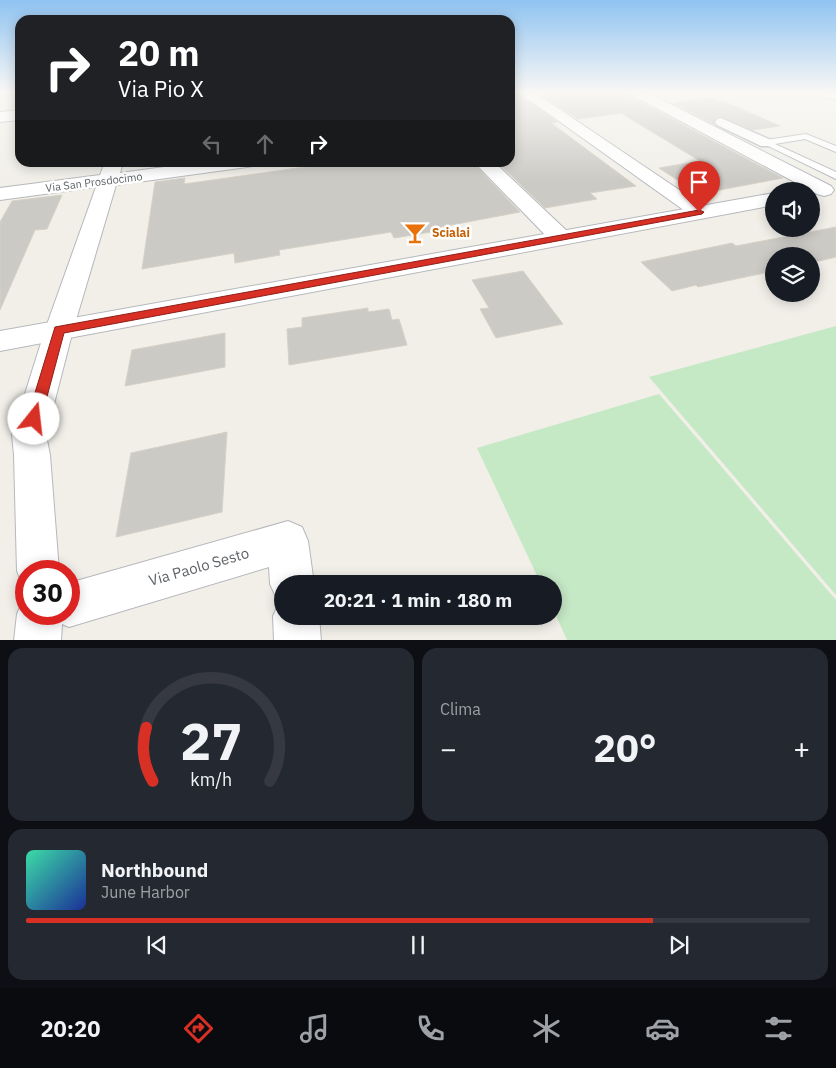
<!DOCTYPE html>
<html lang="it">
<meta charset="utf-8">
<style>
:root{--surface:#171b24;--page:#242831;--text:#f1f3f6;--muted:#9ea1a6;--line:#363941;--accent:#d93025}
body{margin:0;font-family:"IBM Plex Sans",sans-serif;background:var(--page);color:var(--text);height:100vh;display:flex;flex-direction:column;font-size:19px;white-space:nowrap}
*{box-sizing:border-box;margin:0}
p{font-size:16px;color:var(--muted)}
.icon{flex:none;width:28px;height:28px;fill:none;stroke:currentColor;stroke-width:2;stroke-linecap:round;stroke-linejoin:round}
.map{position:relative;height:640px;overflow:hidden}
.drawer{display:flex;flex-direction:column;gap:8px;padding:8px;background:#0d0f14;flex:1}
.drawer>*{flex:none}
.hud{position:absolute;left:15px;top:15px;width:500px;height:152px;border-radius:15px;box-shadow:0 2px 12px #0003;background:#202124;color:#fff;overflow:hidden}
.tools{position:absolute;left:765px;top:182px;display:grid;gap:10px}
.tools a{display:grid;place-items:center;width:55px;height:55px;border-radius:50%;background:var(--surface);box-shadow:0 2px 12px #0003;font-size:25px}
.speed{position:absolute;left:15px;top:560px;display:flex;gap:10px;font-size:25px;font-weight:700;text-align:center}
.speed>*{display:grid;place-content:center;width:65px;height:65px;border-radius:50%;background:var(--surface);box-shadow:0 2px 12px #0003;line-height:1}
.speed .limit{border:8px solid #d22;background:#fff;color:#111}
.pin{position:absolute;display:grid;place-items:center;width:42px;height:42px;color:#fff;margin:-51px -21px;border-radius:50% 50% 50% 0;rotate:-45deg;box-shadow:0 0 5px #0007}
.pin .icon{rotate:45deg}
.me{position:absolute;width:55px;margin:-28px;rotate:16deg;stroke-linejoin:round;filter:drop-shadow(0 0 4px #0008)}
.turn{display:flex;align-items:center;gap:18px;height:105px;padding:0 20px;font-size:22px}
.turn .icon{width:65px;height:65px;stroke-width:2.5}
.turn b{display:block;font-size:35px;line-height:42px}
.lanes{display:flex;align-items:center;height:48px;padding:0 20px;background:#0003;justify-content:center;gap:25px;direction:ltr}
.lanes .off{opacity:.35}
.big{font-size:38px;font-weight:700;line-height:1.1}
.drawer .card{flex:1;display:flex;flex-direction:column;justify-content:center;gap:8px;min-width:0;padding:0 18px;border-radius:15px;background:var(--page)}
.drawer .dial{align-items:center;gap:0}
.dial svg{height:130px;overflow:visible;fill:none;stroke:var(--line);stroke-width:7;stroke-linecap:round;text-anchor:middle}
.dial text{fill:var(--text);stroke:none}
.song{display:flex;align-items:center;gap:15px}
.cover{width:60px;height:60px;border-radius:8px;background:linear-gradient(135deg,hsl(160 70% 55%),hsl(230 70% 35%))}
.played{height:5px;border-radius:2px;background:linear-gradient(90deg,var(--accent) 80%,var(--line) 80%)}
.keys{display:flex;justify-content:space-around;direction:ltr}
.heat{display:flex;justify-content:space-between;align-items:center;font-size:28px;direction:ltr}
.drawer .tiles{flex:1;display:grid;gap:8px;grid-template-columns:1fr 1fr}
.card:last-child{grid-column:span 2}
.trip{position:absolute;left:274px;top:575px;width:288px;height:50px;border-radius:25px;background:var(--surface);box-shadow:0 2px 12px #0003;font-weight:700;line-height:50px;text-align:center}
.tabs{display:flex;height:80px;justify-content:space-around;align-items:center;background:#090b0e;color:var(--muted)}
.tabs .icon{width:35px;height:35px}
.tabs .selected{color:var(--accent)}
.tabs b{font-size:22px;color:var(--text)}
.map>svg:first-child{display:block}
</style>
<div class="map">
<svg width="836" height="641" viewBox="0 0 836 641">
<rect width="100%" height="100%" fill="#f1efe8"/>
<g fill="#c5e8c5">
<path d="M836 326V595L649 377Z"/>
<path d="M659 394 836 600V640H567L553 609 552 584H541L477 448Z"/>
</g>
<g fill="#cccac5" stroke="#d6d1c6">
<path d="M510 92H516L557 122 551 123 636 186 590 193 597 199 545 208 497 162H510Z"/>
<path d="M537 92H628L631 97 783 178 699 194 659 168 700 161 621 113 578 119Z"/>
<path d="M710 98 717 101H723L780 126 753 130 721 116 715 118 714 124 673 103Z"/>
<path d="M340 162H472L520 212 441 227 443 230 394 238 391 232 279 250 280 255 235 263 234 253 142 269 155 182 185 178 184 184Z"/>
<path d="M62 195 47 229 35 230 0 310V222L12 201Z"/>
<path d="M836 227V257L811 263V256H774V271L698 287 696 285 672 291 641 262 732 243 736 246Z"/>
<path d="M523 271 563 324 496 338 480 309 489 308 472 280Z"/>
<path d="M368 308V312L389 309 392 320 399 319 407 345 289 365 287 329 302 327V318Z"/>
<path d="M225 333V367L125 386 132 350Z"/>
<path d="M227 432 222 512 116 537 131 453Z"/>
</g>
<g fill="none" stroke-linecap="round" stroke-linejoin="round">
<g stroke="#b5b8bc" stroke-width="2">
<path id="service" d="M806 134 836 146V152L805 139 775 144 836 172V179L762 143 766 140Z"/>
</g>
<g stroke="#b5b8bc" stroke-width="3">
<path id="pedestrian" d="M721 118 771 140 772 143 771 146H761L717 125 715 122 717 119Z"/>
</g>
<g stroke="#b5b8bc" stroke-width="2">
<g id="minor">
<path d="M518 92H534L706 208 709 212 706 216 699 218 692 216Z"/>
<path d="M816 92H836V100L818 95Z"/>
<path d="M20 110V120L0 122V112Z"/>
<path d="M105 162H123L120 173 201 162H256L253 166 247 167 116 185 73 330 46 435 50 455 59 571H26V588L23 586 17 571 14 455 12 435 45 330 96 187 0 200V188L100 175Z"/>
<path d="M474 162H494L569 233 572 238 569 243 561 245 553 243Z"/>
<path d="M288 521 302 527 308 541 314 584H282V616H319L321 641H274L273 616 280 601 277 599 270 584 269 567 69 627 62 624 61 641H14L17 614 24 598 26 597V614H69V583Z"/>
</g>
</g>
<g stroke="#b5b8bc" stroke-width="2">
<g id="tertiary">
<path d="M630 92H647L831 186 834 190 831 194 824 196 817 194 632 95Z"/>
<path d="M774 193V205L0 351V331Z"/>
</g>
</g>
<use href="#service" fill="#fff" fill-rule="evenodd"/>
<use href="#pedestrian" fill="#fff" fill-rule="evenodd"/>
<use href="#minor" fill="#fff" fill-rule="evenodd"/>
<use href="#tertiary" fill="#fff" fill-rule="evenodd"/>
</g>
<linearGradient id="sky" x2="0" y2="1"><stop stop-color="#8fc3f1"/><stop offset="0.51" stop-color="#f9f8f5"/><stop offset="1" stop-color="#f9f8f5" stop-opacity="0"/></linearGradient>
<rect width="836" height="181" fill="url(#sky)"/>
<path fill="#d93025" stroke="#8d1f18" d="M699 210 704 212 702 214 64 333 41 419 39 423 34 425 29 423 27 419 55 327Z"/>
<defs>
<g id="bar-bare" transform="scale(1.725)"><path d="M-6-5H6L.8 .8V4.5H3.5V6h-7V4.5H-.8V.8Z" fill="#e8710a" stroke="#fff" stroke-width="2.5" paint-order="stroke"/></g>
</defs>
<g fill-rule="evenodd">
<use href="#bar-bare" x="415" y="233"/>
</g>
<g text-anchor="middle" stroke-width="5" stroke-linejoin="round" paint-order="stroke">
<g font-size="11" fill="#5f6368" stroke="#fff">
<text transform="translate(94 182) rotate(-7)" y="4">Via San Prosdocimo</text>
</g>
<g font-size="12" font-weight="bold" fill="#c56008" stroke="#fff" text-anchor="start">
<text x="432" y="237">Scialai</text>
</g>
<g font-size="15" fill="#5f6368" stroke="#fff">
<text transform="translate(199 567) rotate(-16)" y="5">Via Paolo Sesto</text>
</g>
</g>
</svg>
<div class="tools">
<a><svg class="icon" aria-label="sound" viewBox="0 0 24 24"><path d="M4 9h4l5-4v14l-5-4H4zM17 9q2 3 0 6"/></svg></a>
<a><svg class="icon" aria-label="layers" viewBox="0 0 24 24"><path d="M12 4l9 5-9 5-9-5zM3 14l9 5 9-5"/></svg></a>
</div>
<div class="speed"><div class="limit">30</div></div>
<div class="pin" style="left:699px;top:212px;background:#d93025"><svg class="icon" aria-label="arrive" viewBox="0 0 24 24"><path d="M6 21V4h12l-3 4 3 4H6"/></svg></div>
<svg class="me" style="left:34px;top:419px" viewBox="-20 -20 40 40"><circle r="19" fill="#fff"/><path d="M0-13L10 11 0 6-10 11z" fill="#d93025"/></svg>
<div class="trip">20:21 · 1 min · 180 m</div>
<div class="hud">
<div class="turn"><svg class="icon" aria-label="right" viewBox="0 0 24 24"><path d="M7 20v-9h11M14 6l5 5-5 5"/></svg><div><b>20 m</b>Via Pio X</div></div>
<div class="lanes"><svg class="icon off" aria-label="left" viewBox="0 0 24 24"><path d="M17 20v-9H6M10 6l-5 5 5 5"/></svg><svg class="icon off" aria-label="ahead" viewBox="0 0 24 24"><path d="M12 20V5M6 11l6-6 6 6"/></svg><svg class="icon" aria-label="right" viewBox="0 0 24 24"><path d="M7 20v-9h11M14 6l5 5-5 5"/></svg></div>
</div>
</div>
<section class="drawer">
<div class="tiles">
<div class="card dial"><svg viewBox="0 0 100 80">
<path d="M14 69A42 42 0 1 1 86 69"/>
<path d="M14 69A42 42 0 0 1 10 36" stroke="#d93025"/>
<text x="50" y="56" font-size="32" font-weight="700">27</text>
<text x="50" y="72" font-size="11">km/h</text>
</svg></div>
<div class="card"><p>Clima</p>
<div class="heat"><a>−</a><b class="big">20°</b><a>+</a></div>
</div>
<div class="card">
<div class="song"><i class="cover"></i><div><b>Northbound</b><p>June Harbor</p></div></div>
<div class="played"></div>
<div class="keys"><svg class="icon" aria-label="previous" viewBox="0 0 24 24"><path d="M18 5L8 12l10 7zM5 5v14"/></svg><svg class="icon" aria-label="pause" viewBox="0 0 24 24"><path d="M8 5v14M16 5v14"/></svg><svg class="icon" aria-label="next" viewBox="0 0 24 24"><path d="M6 5l10 7-10 7zM19 5v14"/></svg></div>
</div>
</div>
</section>
<nav class="tabs">
<b>20:20</b>
<svg class="icon selected" aria-label="directions" viewBox="0 0 24 24"><path d="M12 3l9 9-9 9-9-9zM9 14v-3h6M13 9l2 2-2 2"/></svg>
<svg class="icon" aria-label="music" viewBox="0 0 24 24"><path d="M9 18V5l10-2v13"/><circle cx="6" cy="18" r="3"/><circle cx="16" cy="16" r="3"/></svg>
<svg class="icon" aria-label="phone" viewBox="0 0 24 24"><path d="M5 4h4l2 5-3 2q2 4 5 5l2-3 5 2v4C11 20 4 13 5 4z"/></svg>
<svg class="icon" aria-label="climate" viewBox="0 0 24 24"><path d="M12 3v18M4 7l16 10M4 17L20 7"/></svg>
<svg class="icon" aria-label="car" viewBox="0 0 24 24"><path d="M5 17H2v-5l4-1 3-4h7l3 4 3 1v5h-3M9 17h6M6 11h13"/><circle cx="7" cy="17" r="2"/><circle cx="17" cy="17" r="2"/></svg>
<svg class="icon" aria-label="filters" viewBox="0 0 24 24"><path d="M4 7h16M4 17h16"/><circle cx="9" cy="7" r="2"/><circle cx="15" cy="17" r="2"/></svg>
</nav>
